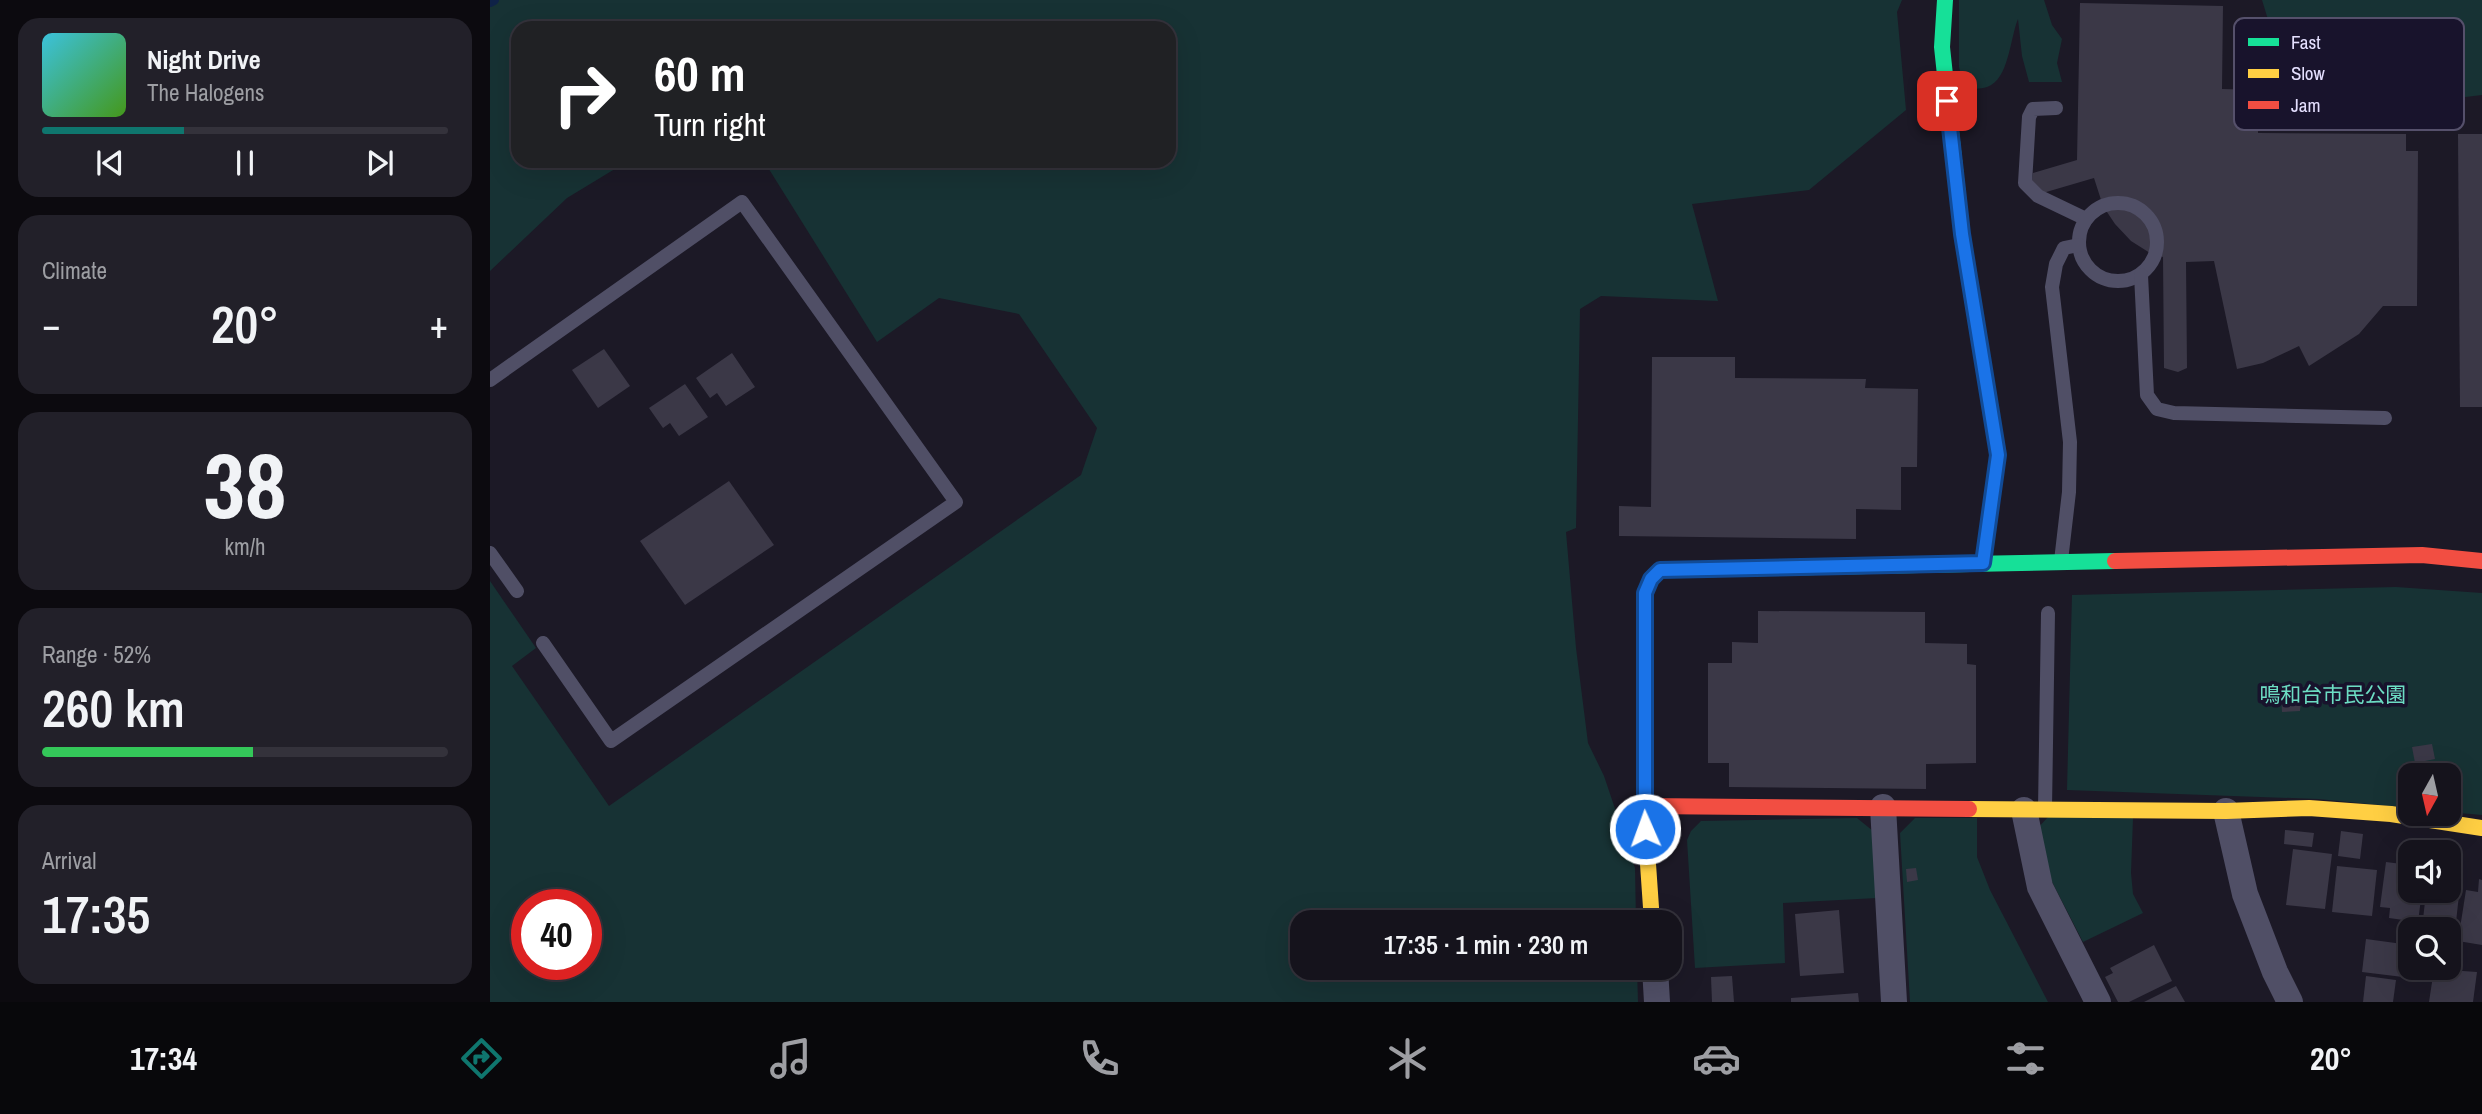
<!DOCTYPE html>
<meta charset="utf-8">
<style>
:root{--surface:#15131c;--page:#222029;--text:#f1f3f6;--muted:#9d9ea3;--line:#34323b;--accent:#0f766e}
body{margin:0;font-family:"Archivo Narrow","Noto Sans JP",sans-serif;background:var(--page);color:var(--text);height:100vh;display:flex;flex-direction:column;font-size:26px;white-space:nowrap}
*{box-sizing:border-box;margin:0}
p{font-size:23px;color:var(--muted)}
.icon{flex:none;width:38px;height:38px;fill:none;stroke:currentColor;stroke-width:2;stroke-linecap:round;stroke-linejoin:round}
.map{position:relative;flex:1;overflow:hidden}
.sheet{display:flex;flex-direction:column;gap:18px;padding:18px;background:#0c0a0f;width:490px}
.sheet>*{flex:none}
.guide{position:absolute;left:21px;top:21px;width:665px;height:147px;border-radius:21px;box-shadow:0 7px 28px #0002,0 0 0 2px var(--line);background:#202124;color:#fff;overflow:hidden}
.needle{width:46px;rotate:188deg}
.controls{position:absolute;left:1908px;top:763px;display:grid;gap:14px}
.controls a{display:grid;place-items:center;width:63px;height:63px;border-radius:14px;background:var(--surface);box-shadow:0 7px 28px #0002,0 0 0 2px var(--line);font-size:35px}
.speed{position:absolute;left:21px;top:889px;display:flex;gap:14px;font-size:35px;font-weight:700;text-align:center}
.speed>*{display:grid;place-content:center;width:91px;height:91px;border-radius:50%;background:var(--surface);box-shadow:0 7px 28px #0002,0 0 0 2px var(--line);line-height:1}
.speed .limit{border:10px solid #d22;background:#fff;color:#111}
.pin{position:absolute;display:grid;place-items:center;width:60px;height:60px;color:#fff;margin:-30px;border-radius:14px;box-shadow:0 4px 10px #0006}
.me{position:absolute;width:77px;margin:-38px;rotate:358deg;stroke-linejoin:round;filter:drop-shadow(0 0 5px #0008)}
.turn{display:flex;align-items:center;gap:24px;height:147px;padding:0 28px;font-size:32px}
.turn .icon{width:91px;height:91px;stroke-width:2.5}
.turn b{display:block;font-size:49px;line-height:60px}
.big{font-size:52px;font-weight:600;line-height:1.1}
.sheet .card{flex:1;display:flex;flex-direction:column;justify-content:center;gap:10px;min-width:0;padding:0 24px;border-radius:21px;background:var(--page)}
.sheet .dial{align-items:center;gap:0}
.dial b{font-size:91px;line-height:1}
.song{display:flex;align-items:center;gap:21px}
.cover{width:84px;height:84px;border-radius:10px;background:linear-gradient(135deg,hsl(190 70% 55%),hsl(100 70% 35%))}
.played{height:7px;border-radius:4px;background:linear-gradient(90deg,var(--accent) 35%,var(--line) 35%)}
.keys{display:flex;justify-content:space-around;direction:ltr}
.heat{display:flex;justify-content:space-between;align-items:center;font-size:38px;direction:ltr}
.charge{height:10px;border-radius:5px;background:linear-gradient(90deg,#34c759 52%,var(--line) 0)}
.trip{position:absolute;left:800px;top:910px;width:392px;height:70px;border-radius:21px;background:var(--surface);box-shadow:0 7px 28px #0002,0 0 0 2px var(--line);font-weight:600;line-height:70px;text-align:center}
.dock{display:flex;height:112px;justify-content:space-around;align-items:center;background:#08080b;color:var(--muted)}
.dock .icon{width:49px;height:49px}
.dock .on{color:var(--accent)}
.dock b{font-size:32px;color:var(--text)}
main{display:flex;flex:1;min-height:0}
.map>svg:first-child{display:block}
</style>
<main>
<section class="sheet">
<div class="card">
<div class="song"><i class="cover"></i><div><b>Night Drive</b><p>The Halogens</p></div></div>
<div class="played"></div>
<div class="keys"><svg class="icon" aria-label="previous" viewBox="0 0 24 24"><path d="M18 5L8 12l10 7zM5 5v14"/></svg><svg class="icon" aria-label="pause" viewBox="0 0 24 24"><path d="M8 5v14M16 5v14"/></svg><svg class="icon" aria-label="next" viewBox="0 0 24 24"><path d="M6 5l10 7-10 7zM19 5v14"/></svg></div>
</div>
<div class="card"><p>Climate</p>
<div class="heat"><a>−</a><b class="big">20°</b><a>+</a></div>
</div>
<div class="card dial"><b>38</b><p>km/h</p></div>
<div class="card"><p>Range · 52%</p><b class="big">260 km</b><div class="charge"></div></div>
<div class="card"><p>Arrival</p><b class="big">17:35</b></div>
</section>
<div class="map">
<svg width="1992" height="1002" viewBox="0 0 1992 1002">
<rect width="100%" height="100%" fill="#1c1926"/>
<g fill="#173234" fill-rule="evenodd">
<path d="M0 0H1412L1407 12 1416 110 1319 190 1202 204 1228 301 1111 296 1090 309 1086 528 1076 532 1086 648 1098 743 1114 776 1145 868 1146 922H812V968H1147L1148 1002H0V581L46 648 22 666 119 806 591 475 607 428 529 314 449 298 387 342 277 166 271 161H679V28H28V161H138L77 198 0 271ZM37 905H96V964H37Z"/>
<path d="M1469 0H1554L1562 25 1572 39 1567 63 1572 82H1539L1532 56 1528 19C1520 38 1519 80 1497 87 1490 89 1481 89 1475 90L1469 67Z"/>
<path d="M1772 0H1992V95L1967 98 1945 110 1914 105 1843 113 1820 105 1792 65Z"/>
<path d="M1906 587 1992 593V815L1958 812V775H1920V808L1828 799 1577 790 1582 595Z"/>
<path d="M1559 816 1643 818 1641 873 1643 894 1653 913 1593 942 1557 872 1546 830Z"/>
<path d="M1367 818 1383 831 1387 898 1293 903 1295 963 1205 968 1197 840 1201 831 1211 821Z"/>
<path d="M1425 818H1487V857L1500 890 1558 1002H1420L1410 833Z"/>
</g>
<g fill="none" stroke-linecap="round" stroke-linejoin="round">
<path stroke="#0f2247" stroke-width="10" d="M0 2 4 0"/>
</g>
<g fill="#3b3847">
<path d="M1590 3 1733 6 1732 89 1769 90 1768 133 1916 134V151H1928L1927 306H1893L1869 334 1819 366 1809 346 1773 363 1747 369 1724 261 1696 262 1697 368 1688 372 1674 368 1673 257 1660 253 1641 241 1625 224 1613 206 1604 178 1546 195 1541 188 1543 173 1587 160Z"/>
<path d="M1968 134H1992V407H1970Z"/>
<path d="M114 349 140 386 108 408 82 370Z"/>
<path d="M242 353 265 387 236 406 227 393 220 398 206 378Z"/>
<path d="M1162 357H1245V378L1376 379 1375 388 1428 389 1427 467H1411V510L1366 509V539L1129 536V506L1161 507Z"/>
<path d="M195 384 218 417 189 436 180 423 173 428 159 408Z"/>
<path d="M239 481 284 545 195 605 150 541Z"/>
<path d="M1268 611 1435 612V643L1477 644V664L1486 665V763L1436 764V789L1239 787V763H1218V663H1242V642L1268 643Z"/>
<path d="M1793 691 1812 692 1810 711 1792 712 1791 694Z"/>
<path d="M1942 744 1945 759 1925 763 1922 747Z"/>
<path d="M1795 830 1824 833 1822 847 1794 844Z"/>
<path d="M1851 831 1873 834 1870 859 1848 856Z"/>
<path d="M1803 849 1842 854 1835 909 1796 905Z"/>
<path d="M1896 862 1920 865V891H1932L1928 922 1899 918 1900 908 1890 907Z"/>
<path d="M1847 866 1887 870 1882 916 1842 912Z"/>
<path d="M1958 866 1972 868 1964 940 1958 939V929H1932L1936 892 1958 891Z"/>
<path d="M1426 868 1428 880 1417 882 1416 869Z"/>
<path d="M1989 879 1992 880V945L1968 941 1976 890 1988 892Z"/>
<path d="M1349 910 1354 973 1310 976 1305 914Z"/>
<path d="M1876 939 1920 945 1921 978 1872 972Z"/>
<path d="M1664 945 1682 981 1639 1002H1628L1615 977 1623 973 1620 968Z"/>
<path d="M1944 969 1987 972 1983 1002H1939Z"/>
<path d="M1242 976 1244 1002H1222L1221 977Z"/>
<path d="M1876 976 1906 980 1903 1002H1873Z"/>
<path d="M1686 986 1695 1002H1654Z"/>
<path d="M1368 993 1369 1002H1301V998Z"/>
</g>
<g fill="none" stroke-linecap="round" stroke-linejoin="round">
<g stroke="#504f66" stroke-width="14">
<path d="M1566 108 1543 109 1539 117 1535 183 1548 196 1596 219"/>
<circle cx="1628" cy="242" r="39"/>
<path d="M1651 275 1657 395 1667 409 1684 413 1895 418"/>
<path d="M0 380 252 202 466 502 121 741 53 643"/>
<path d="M0 553 27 591"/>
<path d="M1571 561 1579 492 1580 442 1562 287 1566 264 1574 248 1589 245"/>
<path d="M1555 809 1558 613"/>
</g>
<g stroke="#504f66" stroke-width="26">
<path d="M1393 807 1404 1002"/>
<path d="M1534 810 1550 887 1608 1002"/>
<path d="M1736 811 1755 894 1785 972 1800 1002"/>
<path d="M1165 968 1167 1002"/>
</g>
<g stroke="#16e098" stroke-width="16">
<path d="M1455 0 1452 47 1472 234 1481 291"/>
<path d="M1178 570 1625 561"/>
</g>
<g stroke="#ffcf43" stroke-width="16">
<path d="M1481 291 1508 455 1493 563"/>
<path d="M1479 809 1736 811 1819 808 1901 814 1992 828"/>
<path d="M1162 922 1154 806 1155 593 1161 579 1170 570H1178"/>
</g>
<g stroke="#f24e42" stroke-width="16">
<path d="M1625 561 1932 555 1992 561"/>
<path d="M1154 806 1479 809"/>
</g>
</g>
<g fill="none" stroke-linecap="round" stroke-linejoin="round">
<g stroke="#114b97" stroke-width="18">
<path id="route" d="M1155 829V593L1161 579 1170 570 1493 563 1508 455 1472 234 1457 101"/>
</g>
<use href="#route" stroke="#1a73e8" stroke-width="12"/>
</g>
<g text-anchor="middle" stroke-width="7" stroke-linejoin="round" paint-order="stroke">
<g font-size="21" fill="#6cddc3" stroke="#18132c">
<text x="1843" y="702">鳴和台市民公園</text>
</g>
</g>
<rect x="1744" y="18" width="230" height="112" rx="10" fill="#18132c" stroke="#55506b" stroke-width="2"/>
<rect x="1758" y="38" width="31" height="8" fill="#16e098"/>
<rect x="1758" y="69" width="31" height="9" fill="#ffcf43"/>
<rect x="1758" y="101" width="31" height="8" fill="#f24e42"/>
<g font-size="19" fill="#e4dffe">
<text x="1801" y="49">Fast</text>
<text x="1801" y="80">Slow</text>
<text x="1801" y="112">Jam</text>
</g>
</svg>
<div class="controls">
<a><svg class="needle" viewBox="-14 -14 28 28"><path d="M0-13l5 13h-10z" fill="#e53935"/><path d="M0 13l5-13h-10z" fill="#9d9ea3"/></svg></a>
<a><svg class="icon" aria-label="sound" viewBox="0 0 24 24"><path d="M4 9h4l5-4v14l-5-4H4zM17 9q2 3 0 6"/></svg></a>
<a><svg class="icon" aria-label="search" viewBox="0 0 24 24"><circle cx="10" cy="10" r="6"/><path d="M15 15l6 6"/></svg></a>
</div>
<div class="speed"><div class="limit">40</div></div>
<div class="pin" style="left:1457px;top:101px;background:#d93025"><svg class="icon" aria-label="arrive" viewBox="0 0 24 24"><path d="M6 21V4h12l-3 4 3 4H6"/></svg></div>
<svg class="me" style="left:1155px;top:829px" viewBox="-20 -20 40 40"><circle r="17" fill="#1a73e8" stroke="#fff" stroke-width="3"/><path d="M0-11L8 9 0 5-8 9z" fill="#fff"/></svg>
<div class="trip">17:35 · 1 min · 230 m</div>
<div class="guide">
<div class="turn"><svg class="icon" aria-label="right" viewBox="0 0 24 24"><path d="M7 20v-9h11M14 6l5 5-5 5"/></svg><div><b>60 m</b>Turn right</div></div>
</div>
</div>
</main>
<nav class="dock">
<b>17:34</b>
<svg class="icon on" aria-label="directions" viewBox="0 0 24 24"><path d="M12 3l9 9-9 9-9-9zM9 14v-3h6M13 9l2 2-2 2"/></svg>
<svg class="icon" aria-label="music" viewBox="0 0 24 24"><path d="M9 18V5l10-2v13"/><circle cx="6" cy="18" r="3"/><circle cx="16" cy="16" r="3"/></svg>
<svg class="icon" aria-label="phone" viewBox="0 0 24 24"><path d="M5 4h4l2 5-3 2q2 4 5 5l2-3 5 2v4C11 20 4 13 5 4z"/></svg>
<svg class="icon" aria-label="climate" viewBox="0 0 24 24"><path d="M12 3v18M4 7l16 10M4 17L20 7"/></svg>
<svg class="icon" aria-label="car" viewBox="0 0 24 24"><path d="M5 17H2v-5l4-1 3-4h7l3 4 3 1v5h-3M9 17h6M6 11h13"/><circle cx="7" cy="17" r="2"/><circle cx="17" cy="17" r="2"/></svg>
<svg class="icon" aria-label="filters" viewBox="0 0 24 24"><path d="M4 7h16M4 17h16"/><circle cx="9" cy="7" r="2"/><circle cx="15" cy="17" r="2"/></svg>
<b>20°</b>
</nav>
